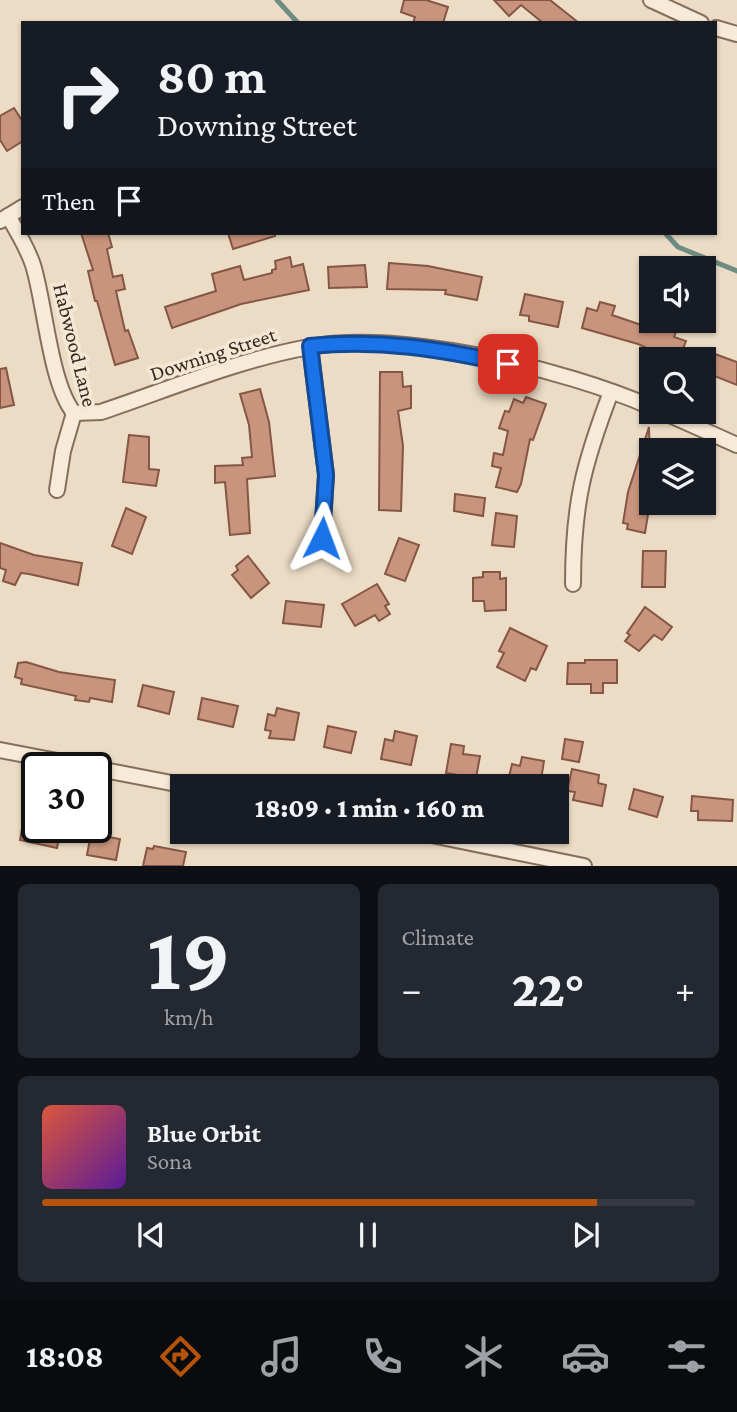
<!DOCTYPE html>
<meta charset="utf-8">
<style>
:root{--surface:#171b24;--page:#242831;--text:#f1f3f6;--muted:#9ea1a6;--line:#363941;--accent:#b45309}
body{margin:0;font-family:"Crimson Pro",serif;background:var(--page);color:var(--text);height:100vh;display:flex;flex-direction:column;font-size:26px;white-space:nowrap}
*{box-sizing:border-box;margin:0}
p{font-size:23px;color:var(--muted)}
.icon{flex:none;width:38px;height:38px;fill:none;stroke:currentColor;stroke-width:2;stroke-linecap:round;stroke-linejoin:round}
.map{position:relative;height:866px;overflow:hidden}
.sheet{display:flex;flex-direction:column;gap:18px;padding:18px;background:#0d0f14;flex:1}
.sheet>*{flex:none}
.top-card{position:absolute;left:21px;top:21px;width:696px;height:214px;border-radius:0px;box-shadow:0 2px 5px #0004;background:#171b24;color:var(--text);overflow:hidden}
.buttons{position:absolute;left:639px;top:256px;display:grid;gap:14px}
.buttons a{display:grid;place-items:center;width:77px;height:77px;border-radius:0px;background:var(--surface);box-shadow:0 2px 5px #0004;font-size:35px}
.speed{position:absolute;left:21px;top:752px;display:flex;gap:14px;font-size:35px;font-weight:700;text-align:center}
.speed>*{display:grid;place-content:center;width:91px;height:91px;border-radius:50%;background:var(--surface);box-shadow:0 2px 5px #0004;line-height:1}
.speed .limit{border:4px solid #111;border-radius:10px;background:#fff;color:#111}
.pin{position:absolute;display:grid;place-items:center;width:60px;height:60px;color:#fff;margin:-30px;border-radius:14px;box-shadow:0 4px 10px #0006}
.me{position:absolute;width:77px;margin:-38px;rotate:3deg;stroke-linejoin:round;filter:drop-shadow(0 0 5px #0008)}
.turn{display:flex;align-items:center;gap:24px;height:147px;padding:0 21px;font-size:32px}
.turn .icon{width:91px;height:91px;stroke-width:2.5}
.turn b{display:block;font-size:49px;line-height:60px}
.then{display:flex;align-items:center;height:66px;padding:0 21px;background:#0003;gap:14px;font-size:26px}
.big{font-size:52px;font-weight:800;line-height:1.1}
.sheet .card{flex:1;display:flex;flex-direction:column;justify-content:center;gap:10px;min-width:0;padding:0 24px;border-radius:10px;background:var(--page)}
.sheet .dial{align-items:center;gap:0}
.dial b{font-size:91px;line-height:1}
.song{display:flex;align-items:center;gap:21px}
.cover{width:84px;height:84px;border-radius:10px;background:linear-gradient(135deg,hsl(10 70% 55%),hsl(270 70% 35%))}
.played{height:7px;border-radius:4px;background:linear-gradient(90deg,var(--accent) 85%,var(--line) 85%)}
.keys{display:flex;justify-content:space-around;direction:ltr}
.heat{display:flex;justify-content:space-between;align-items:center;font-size:38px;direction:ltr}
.sheet .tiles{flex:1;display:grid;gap:18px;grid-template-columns:1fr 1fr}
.card:last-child{grid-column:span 2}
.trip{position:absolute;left:170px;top:774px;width:399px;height:70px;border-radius:0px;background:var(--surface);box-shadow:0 2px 5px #0004;font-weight:800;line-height:70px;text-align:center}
.menu{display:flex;height:112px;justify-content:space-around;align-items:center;background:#090b0e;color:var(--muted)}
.menu .icon{width:49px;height:49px}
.menu .on{color:var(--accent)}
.menu b{font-size:32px;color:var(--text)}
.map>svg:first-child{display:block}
</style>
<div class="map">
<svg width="737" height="866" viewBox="0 0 737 866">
<rect width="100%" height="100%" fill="#ecdcc5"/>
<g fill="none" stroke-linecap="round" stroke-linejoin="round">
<g stroke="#6e8d82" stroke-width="5">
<path d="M277 0 298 23"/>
<path d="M665 233 678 247 737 271"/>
</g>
</g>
<g fill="#c8947d" stroke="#845643" stroke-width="2">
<path d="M404 0H426L448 7 443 23H413L415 17 401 12Z"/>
<path d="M494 0H550L579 23H543L521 5 509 16Z"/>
<path d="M14 108 23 122V141L7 151 0 140V116Z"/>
<path d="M81 233H108L112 247 107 249 113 277 122 275 125 289 116 291 125 331 128 330 138 358 115 365 97 301H95L88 271 93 270Z"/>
<path d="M228 233H275V236L233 249Z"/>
<path d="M290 257 292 267 303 264 309 290 241 304 172 328 165 307 216 291 212 274 240 266 244 280 272 273V270L276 269 275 261Z"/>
<path d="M389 263 428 266 482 277 477 300 445 294 446 290 387 289Z"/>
<path d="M365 265 367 287 329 288 328 267Z"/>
<path d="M525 294 563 302 558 327 529 321V316L520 315Z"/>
<path d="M600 302 615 306 612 315 659 331 662 322 678 327 674 337 686 341 679 359H671L638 344 582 328 587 308 597 311Z"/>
<path d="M715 354 737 362V385L707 373Z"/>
<path d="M6 368 14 405 0 408V369Z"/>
<path d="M380 372H402L403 387 411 386V408L398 411 403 446 401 511 379 510Z"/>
<path d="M260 389 269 422 275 476 247 479 250 533 230 535 225 482 215 483V466L243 465 242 458 252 457 249 425 240 394Z"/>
<path d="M526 397 546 404 533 440 530 439 521 484 517 492 496 487 501 468 492 466 494 453 503 455 508 431 499 428 505 411 509 412 514 399 523 403Z"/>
<path d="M649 427 651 496 645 533 627 529 628 524 623 523 628 492Z"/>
<path d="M129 435 149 437V469L159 470 156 486 123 482Z"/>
<path d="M455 494 485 498 483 516 454 511Z"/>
<path d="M126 508 146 517 132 554 112 546Z"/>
<path d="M496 513 517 516 514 547 492 545Z"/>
<path d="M399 538 419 545 405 581 385 574Z"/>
<path d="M0 543 34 555 82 563 78 585 29 574 21 573 15 585 3 581 6 570 0 568Z"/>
<path d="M643 551H666L665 587H642Z"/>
<path d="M248 556 269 583 251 598 232 575 238 570 236 566Z"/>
<path d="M483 572H500V579L506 578V610L485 611 484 601H473V578L483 577Z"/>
<path d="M377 584 389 604 385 606 390 614 379 621 375 615 355 626 342 604Z"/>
<path d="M286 601 324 605 321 627 283 623Z"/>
<path d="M645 607 672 627 662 640 654 635 639 651 625 641 630 635 627 633Z"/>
<path d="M510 628 547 646 536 670 531 668 525 681 497 667 504 653 499 651Z"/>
<path d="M585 660H617V683H603V693H591V684H567L568 663H585Z"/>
<path d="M26 662 59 672 115 680 112 702 90 698 89 702 75 700 76 696 21 684 22 679 15 677 18 663Z"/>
<path d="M143 685 174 692 169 714 138 706Z"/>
<path d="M202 698 238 706 233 727 198 719Z"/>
<path d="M277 708 299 713 294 740 269 738 271 731 265 730 268 714 275 716Z"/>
<path d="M328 726 356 732 351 753 324 747Z"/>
<path d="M395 731 417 736 411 765 381 759 385 739 393 741Z"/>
<path d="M565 739 583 742 579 762 562 759Z"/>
<path d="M451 744 464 746 463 754 480 756 476 778 446 773Z"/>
<path d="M522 757 544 761 540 786H507L512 764 520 766Z"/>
<path d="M572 769 599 775 598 783 606 785 602 806 573 800 575 792 567 791Z"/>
<path d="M634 789 663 797 657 817 629 809Z"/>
<path d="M692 796 733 800 732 821 698 820V811H691Z"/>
<path d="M23 823 37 828H61L57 848 20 840Z"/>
<path d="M91 834 120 839 116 860 87 855Z"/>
<path d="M154 846 186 852 183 866H143L147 848 153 849Z"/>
</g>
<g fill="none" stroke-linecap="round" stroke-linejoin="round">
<g stroke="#866e5c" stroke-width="18">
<g id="minor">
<path d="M651 0 701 23"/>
<path d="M716 28 737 34"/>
<path d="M8 216C17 231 27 247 33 265 45 303 50 384 74 413"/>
<path d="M0 221 23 207"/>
<path d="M310 346 326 475 322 538"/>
<path d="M661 411 737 445"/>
<path d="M74 413 101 412C169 389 238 360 309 347 401 330 565 369 651 407"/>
<path d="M57 490 63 451 74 413"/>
<path d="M573 584C573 505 583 465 611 392"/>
<path d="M0 750 187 786"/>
<path d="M412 831 584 866"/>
</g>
</g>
<use href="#minor" stroke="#f7ead8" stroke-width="14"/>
</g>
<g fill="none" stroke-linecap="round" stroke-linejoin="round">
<g stroke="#114b97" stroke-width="18">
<path id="route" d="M322 538 326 475 310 346C379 339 441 349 508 364"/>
</g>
<use href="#route" stroke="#1a73e8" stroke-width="12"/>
</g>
<g text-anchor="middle" stroke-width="7" stroke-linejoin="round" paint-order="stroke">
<g font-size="21" fill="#37281f" stroke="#f4e7d4">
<text transform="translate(75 345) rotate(76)" y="7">Habwood Lane</text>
<text transform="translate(213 354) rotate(-18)" y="7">Downing Street</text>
</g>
</g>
</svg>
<div class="buttons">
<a><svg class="icon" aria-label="sound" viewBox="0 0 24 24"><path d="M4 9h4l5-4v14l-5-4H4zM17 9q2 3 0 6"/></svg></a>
<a><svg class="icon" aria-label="search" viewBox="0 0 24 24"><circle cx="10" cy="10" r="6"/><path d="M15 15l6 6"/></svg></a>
<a><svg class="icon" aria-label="layers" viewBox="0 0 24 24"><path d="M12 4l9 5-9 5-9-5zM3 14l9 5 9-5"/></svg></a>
</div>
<div class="speed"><div class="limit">30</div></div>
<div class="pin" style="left:508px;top:364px;background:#d93025"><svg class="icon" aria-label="arrive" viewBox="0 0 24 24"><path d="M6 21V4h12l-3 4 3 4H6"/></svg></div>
<svg class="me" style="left:322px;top:538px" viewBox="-20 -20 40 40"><path d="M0-17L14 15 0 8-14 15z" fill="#1a73e8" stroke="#fff" stroke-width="4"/></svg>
<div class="trip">18:09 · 1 min · 160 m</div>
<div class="top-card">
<div class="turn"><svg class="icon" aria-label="right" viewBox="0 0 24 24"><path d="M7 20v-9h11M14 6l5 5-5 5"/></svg><div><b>80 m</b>Downing Street</div></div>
<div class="then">Then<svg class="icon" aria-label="arrive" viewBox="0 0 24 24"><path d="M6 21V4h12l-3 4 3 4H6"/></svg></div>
</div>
</div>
<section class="sheet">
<div class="tiles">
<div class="card dial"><b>19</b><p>km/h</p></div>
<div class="card"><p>Climate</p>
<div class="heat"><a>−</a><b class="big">22°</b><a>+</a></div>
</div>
<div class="card">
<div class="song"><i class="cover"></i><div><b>Blue Orbit</b><p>Sona</p></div></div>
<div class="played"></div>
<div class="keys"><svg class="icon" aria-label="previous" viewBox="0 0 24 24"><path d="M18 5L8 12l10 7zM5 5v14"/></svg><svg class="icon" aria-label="pause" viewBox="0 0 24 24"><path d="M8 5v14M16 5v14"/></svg><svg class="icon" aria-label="next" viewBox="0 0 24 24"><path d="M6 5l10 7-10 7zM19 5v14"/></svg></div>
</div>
</div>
</section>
<nav class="menu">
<b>18:08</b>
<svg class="icon on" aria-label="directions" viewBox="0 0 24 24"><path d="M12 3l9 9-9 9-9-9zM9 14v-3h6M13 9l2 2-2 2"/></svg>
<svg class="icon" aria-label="music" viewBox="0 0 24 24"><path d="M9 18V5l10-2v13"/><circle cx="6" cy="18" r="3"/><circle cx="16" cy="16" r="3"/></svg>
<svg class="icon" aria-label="phone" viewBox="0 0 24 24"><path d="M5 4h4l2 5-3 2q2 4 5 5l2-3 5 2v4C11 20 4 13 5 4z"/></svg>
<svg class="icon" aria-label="climate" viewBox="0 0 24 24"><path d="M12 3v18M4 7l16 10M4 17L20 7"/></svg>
<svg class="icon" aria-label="car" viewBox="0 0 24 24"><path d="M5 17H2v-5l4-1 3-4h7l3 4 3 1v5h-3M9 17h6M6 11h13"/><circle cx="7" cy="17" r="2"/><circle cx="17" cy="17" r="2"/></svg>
<svg class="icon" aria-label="filters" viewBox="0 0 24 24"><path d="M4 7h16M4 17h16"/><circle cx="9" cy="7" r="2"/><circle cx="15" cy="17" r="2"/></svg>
</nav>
